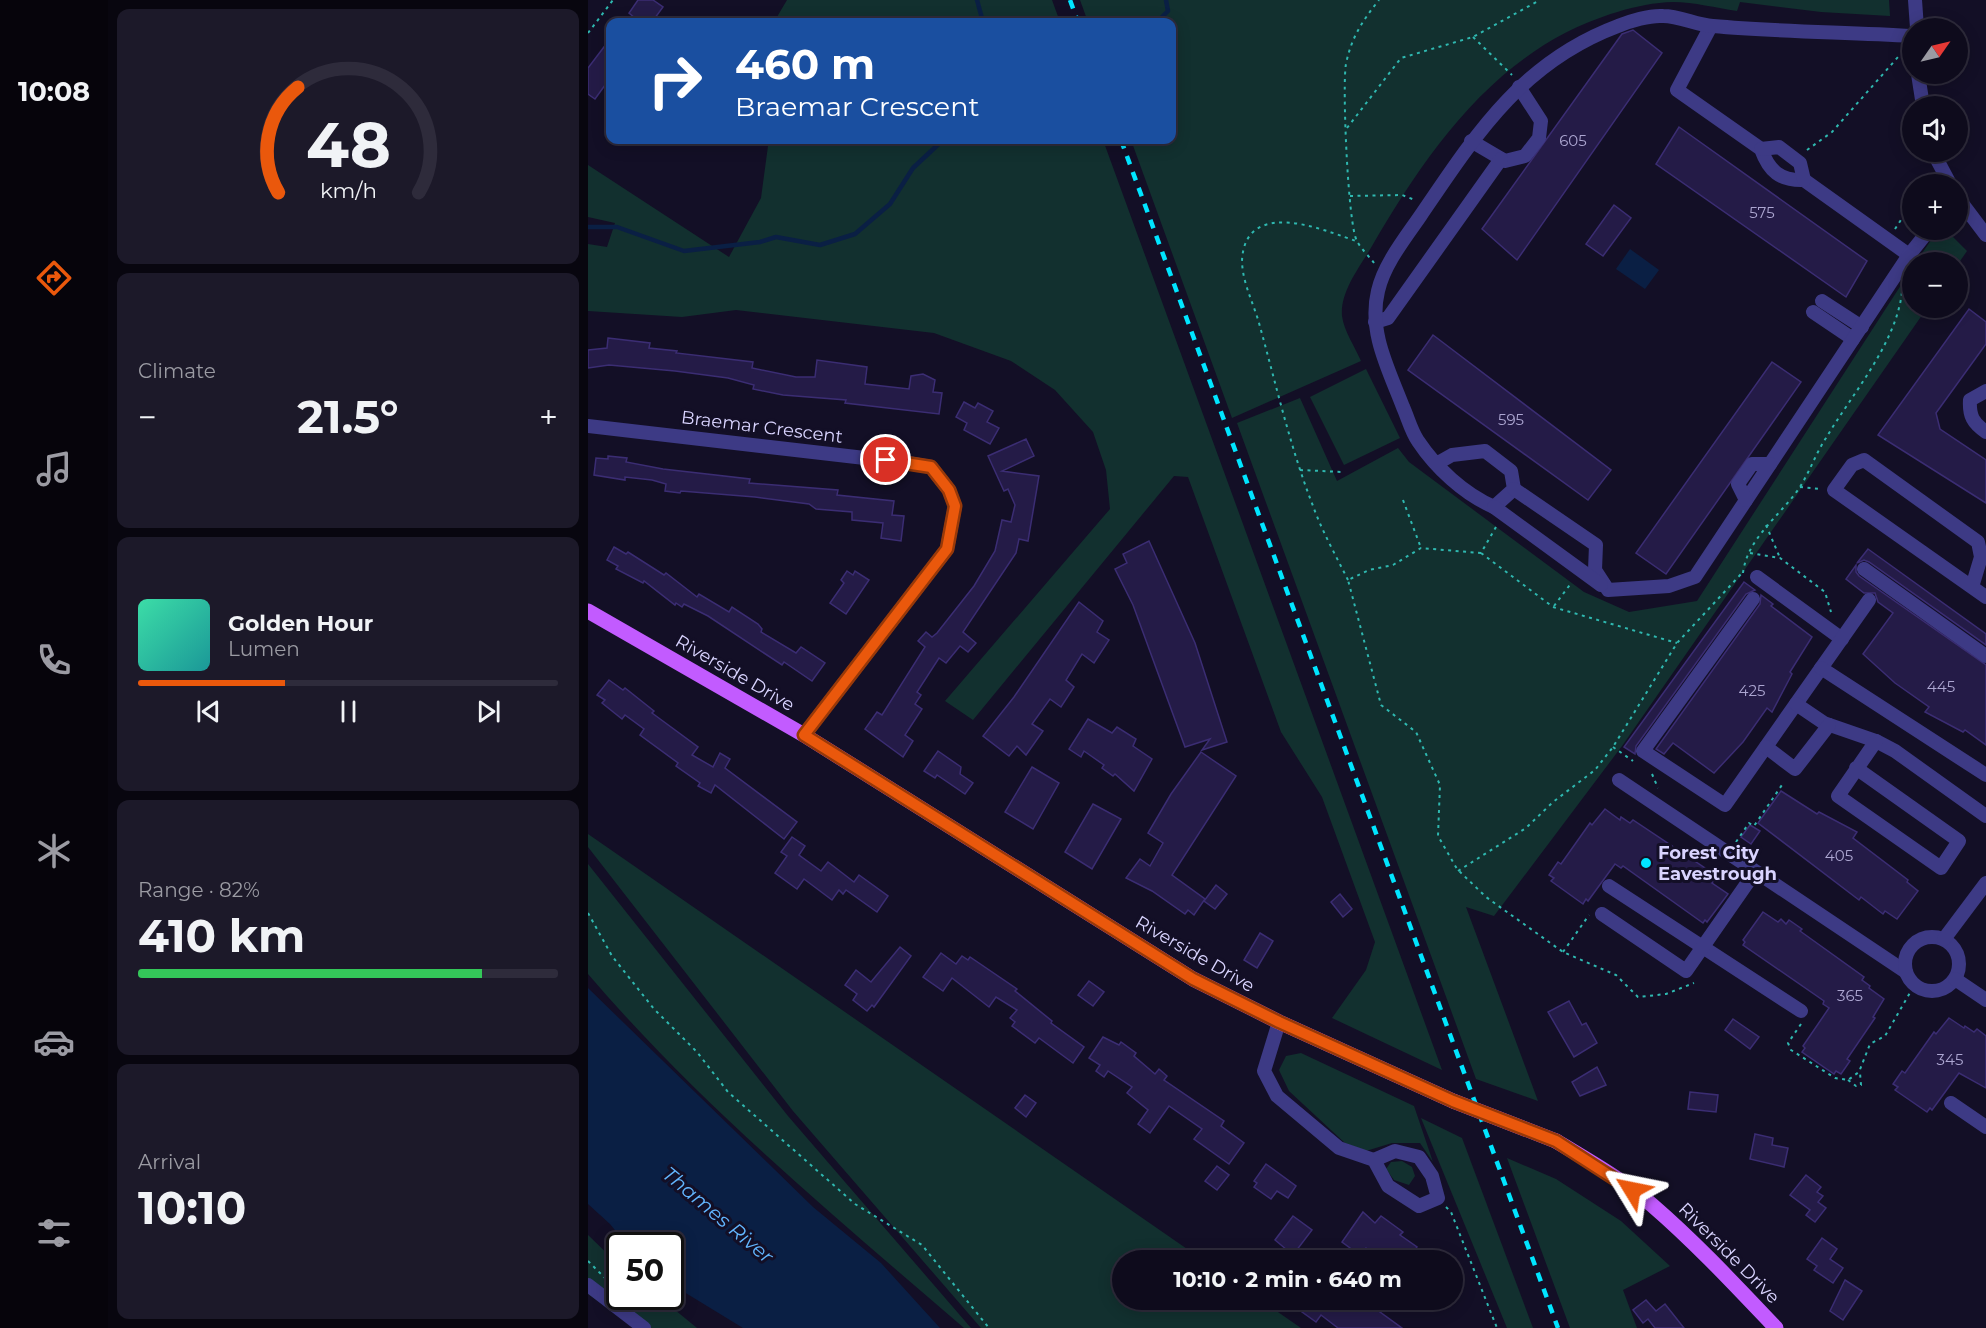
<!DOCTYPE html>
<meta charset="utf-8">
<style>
:root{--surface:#0e0b1c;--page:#1c1929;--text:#f1f3f6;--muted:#9b9ba3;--line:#2e2b3b;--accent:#ea580c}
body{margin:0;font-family:Montserrat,sans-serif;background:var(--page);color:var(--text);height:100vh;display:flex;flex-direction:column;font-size:22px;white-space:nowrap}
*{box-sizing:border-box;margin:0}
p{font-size:20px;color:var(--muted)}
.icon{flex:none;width:33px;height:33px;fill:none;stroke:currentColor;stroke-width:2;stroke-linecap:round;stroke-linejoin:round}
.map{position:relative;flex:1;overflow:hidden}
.panel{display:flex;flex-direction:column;gap:9px;padding:9px;background:#08060f;width:480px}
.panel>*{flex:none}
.top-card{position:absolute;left:18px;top:18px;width:570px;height:126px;border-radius:12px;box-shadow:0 3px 15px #0003,0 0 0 2px var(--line);background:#1a4fa0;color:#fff;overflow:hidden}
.needle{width:39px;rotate:56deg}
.tools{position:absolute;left:1314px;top:18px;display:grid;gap:12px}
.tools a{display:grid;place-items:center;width:66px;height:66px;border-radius:50%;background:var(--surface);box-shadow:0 3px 15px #0003,0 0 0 2px var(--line);font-size:30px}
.speed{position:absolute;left:18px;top:1232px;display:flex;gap:12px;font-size:30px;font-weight:700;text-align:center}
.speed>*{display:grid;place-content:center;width:78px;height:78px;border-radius:50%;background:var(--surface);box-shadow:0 3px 15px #0003,0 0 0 2px var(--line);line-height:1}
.speed .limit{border:3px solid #111;border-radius:9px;background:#fff;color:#111}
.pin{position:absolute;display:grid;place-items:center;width:51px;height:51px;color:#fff;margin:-26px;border:3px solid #fff;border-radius:50%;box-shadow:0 2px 6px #0007}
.me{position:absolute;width:66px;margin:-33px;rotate:305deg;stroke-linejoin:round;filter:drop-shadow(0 0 4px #0008)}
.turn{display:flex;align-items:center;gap:21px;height:126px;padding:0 30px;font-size:27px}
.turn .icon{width:78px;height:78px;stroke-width:2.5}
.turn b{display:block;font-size:42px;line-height:51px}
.big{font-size:45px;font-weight:700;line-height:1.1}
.panel .card{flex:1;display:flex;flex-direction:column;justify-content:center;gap:9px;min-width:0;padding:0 21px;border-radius:12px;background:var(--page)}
.panel .dial{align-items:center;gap:0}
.dial svg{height:156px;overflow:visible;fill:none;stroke:var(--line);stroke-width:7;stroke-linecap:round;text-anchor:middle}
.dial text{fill:var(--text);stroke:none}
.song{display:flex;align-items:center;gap:18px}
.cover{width:72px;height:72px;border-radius:9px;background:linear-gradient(135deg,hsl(160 70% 55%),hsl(180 70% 35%))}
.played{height:6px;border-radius:3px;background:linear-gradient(90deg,var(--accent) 35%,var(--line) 35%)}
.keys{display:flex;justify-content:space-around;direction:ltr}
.heat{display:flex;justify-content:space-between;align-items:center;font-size:33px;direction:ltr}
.charge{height:9px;border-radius:4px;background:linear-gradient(90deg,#34c759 82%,var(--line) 0)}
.trip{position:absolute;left:524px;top:1250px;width:351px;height:60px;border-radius:30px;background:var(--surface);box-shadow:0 3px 15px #0003,0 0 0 2px var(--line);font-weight:700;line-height:60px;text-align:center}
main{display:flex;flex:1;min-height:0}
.dock{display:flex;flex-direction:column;width:108px;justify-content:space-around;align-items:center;background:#06040b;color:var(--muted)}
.dock .icon{width:42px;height:42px}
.dock .on{color:var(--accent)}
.dock b{font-size:27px;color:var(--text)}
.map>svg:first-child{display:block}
</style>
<main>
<nav class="dock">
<b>10:08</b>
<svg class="icon on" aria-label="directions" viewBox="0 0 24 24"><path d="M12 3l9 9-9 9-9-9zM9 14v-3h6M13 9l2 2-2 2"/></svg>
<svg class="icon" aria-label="music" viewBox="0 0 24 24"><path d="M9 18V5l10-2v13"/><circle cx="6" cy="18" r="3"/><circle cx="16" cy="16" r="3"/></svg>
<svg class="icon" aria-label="phone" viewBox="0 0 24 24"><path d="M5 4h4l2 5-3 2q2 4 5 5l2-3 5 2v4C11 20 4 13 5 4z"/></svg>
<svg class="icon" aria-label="climate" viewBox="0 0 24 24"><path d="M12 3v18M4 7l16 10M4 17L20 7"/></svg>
<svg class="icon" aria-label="car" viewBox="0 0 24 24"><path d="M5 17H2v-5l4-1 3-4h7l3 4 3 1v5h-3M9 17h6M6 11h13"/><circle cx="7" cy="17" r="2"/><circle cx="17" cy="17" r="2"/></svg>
<svg class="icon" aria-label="filters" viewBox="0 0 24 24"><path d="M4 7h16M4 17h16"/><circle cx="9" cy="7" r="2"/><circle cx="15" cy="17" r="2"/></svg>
</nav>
<section class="panel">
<div class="card dial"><svg viewBox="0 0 100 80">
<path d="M14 69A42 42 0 1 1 86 69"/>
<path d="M14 69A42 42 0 0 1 24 15" stroke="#ea580c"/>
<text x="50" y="56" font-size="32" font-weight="700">48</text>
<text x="50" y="72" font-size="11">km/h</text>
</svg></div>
<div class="card"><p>Climate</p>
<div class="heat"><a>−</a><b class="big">21.5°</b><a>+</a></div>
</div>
<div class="card">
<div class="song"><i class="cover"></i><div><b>Golden Hour</b><p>Lumen</p></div></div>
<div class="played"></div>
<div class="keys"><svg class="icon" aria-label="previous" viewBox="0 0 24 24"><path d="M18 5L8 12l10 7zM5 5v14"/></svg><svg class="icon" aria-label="pause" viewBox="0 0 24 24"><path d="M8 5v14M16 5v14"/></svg><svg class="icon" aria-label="next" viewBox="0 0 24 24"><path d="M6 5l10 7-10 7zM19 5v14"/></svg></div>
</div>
<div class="card"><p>Range · 82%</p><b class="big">410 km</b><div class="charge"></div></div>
<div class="card"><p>Arrival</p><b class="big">10:10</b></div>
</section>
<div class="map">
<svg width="1398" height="1328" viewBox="0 0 1398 1328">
<rect width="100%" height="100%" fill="#130f26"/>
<g fill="#12302f">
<path d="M199 0H464L472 22H186Z"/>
<path d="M492 0H1301L1302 16 1233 12 1152 2 1149 11C1128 8 1106 2 1085 2 1049 3 1009 17 977 33 889 79 832 164 784 246 772 267 752 291 754 316 756 331 767 347 773 361L644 418 543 140H584V22H500Z"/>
<path d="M177 140H515L854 1070 744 1018 778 970 787 942 734 797 693 732 600 477 586 476 385 720 357 701 522 509 518 470 505 432 467 390 423 361 346 333 148 310 94 317 0 311V244L19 247 27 223 0 217V165L141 257 173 198 180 146Z"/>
<path d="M1350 230H1358L1379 251 1370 264 1328 262Z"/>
<path d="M1324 268V308H1339L1034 746 906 916 878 907 950 1101 888 1079 649 423 712 398 749 481 810 448 821 462 996 592 1041 612 1109 601Z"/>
<path d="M778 369 812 438 756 465 722 397Z"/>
<path d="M0 834 615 1260H534V1299H671L713 1328H393L205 1111 0 847Z"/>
<path d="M0 864 200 1116 383 1328H376C246 1216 112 1105 0 974Z"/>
<path d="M713 1053 826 1106 845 1162 832 1143H804L778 1151 757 1143 701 1091 691 1070 698 1056Z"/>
<path d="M833 1118 874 1138 945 1328H919Z"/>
<path d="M919 1158 968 1179 1033 1221 1082 1266 1035 1290 1049 1328H982Z"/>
<path d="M814 1161 824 1167 827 1176 821 1185 806 1180 798 1169 803 1162Z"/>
<path d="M0 1235 31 1265 32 1296H70L109 1328H47L0 1294Z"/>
</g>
<g fill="#0a1f44">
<path d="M1042 249 1071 270 1057 289 1028 269Z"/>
<path d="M0 988 225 1207 293 1263 352 1328H155L83 1284 82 1245H39L22 1224 0 1204Z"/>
</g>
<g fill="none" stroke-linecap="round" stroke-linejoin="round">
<g stroke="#0a1f44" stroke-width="4.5">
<path d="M389 0 395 22"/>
<path d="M569 22 580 11 578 0"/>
<path d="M0 227H29L96 251 172 242 188 237 232 245 267 234 302 204 325 168 355 140"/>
</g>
</g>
<g fill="#241b47" stroke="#3b2d73" stroke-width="1.5">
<path d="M50 0H65L75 7 64 22H44L47 18 41 13Z"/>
<path d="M1045 30 1074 53 929 260 894 229 1034 34Z"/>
<path d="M22 39V71L17 78 20 81 7 99 0 94V68Z"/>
<path d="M1091 127 1279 261 1258 297 1068 164Z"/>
<path d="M1026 205 1043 218 1015 256 998 244Z"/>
<path d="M1381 309 1398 322V344L1348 413 1352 429 1398 460V503L1290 435Z"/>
<path d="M845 335 1023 470 1000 500 820 370Z"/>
<path d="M20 338 62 343 61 348 89 351 88 353 165 362 164 368 208 377H227L229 360 279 367 277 384 321 389 323 376 335 374 347 380 345 392 354 393 351 414 257 403 258 400 195 395 165 389 166 385 140 378 87 371 21 365 0 368V350L19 348Z"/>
<path d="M1184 362 1213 382 1078 574 1048 553Z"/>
<path d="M376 402 387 408 390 403 405 411 399 422 411 428 402 444 376 430 379 423 368 417Z"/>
<path d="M438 439 446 456 414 471 451 476 440 541 431 539 428 553 375 632 388 643 380 652 372 646 358 663 351 658 329 692 333 695 327 704 334 709 317 735 325 741 315 757 277 729 289 712 294 715 337 647 330 641 338 632 344 637 349 633 386 586 407 551 414 520 423 522 427 505 420 489 416 491 400 456Z"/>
<path d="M20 456 39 458 38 462 75 469 162 479 161 483 250 490 249 495 306 501 304 515 316 516 313 541 293 538 295 523 264 520V512L228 509 221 504 167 497 93 491 92 493 77 491 78 484 64 480 37 477V480L6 475 8 458 20 459Z"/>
<path d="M561 541 607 643 639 742 614 750 622 739 597 747 545 605 527 569 539 563 535 554Z"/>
<path d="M26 547 38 554 40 552 76 575 78 573 109 597 111 594 141 612 144 607 170 624 174 629 173 632 208 653 213 647 237 663 224 681 196 662 194 665 120 616 96 604 94 607 88 603 87 605 56 581 55 583 28 569 30 566 19 560Z"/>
<path d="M1280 549 1398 634V645L1281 562 1276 560 1269 563Z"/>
<path d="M1268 565V572L1271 576 1398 665V745L1377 730 1375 732 1337 712 1341 707 1307 683 1275 654 1305 613 1290 602 1287 593H1276L1258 579Z"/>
<path d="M259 571 265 575 267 571 281 580 258 614 242 603 256 583 253 580Z"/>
<path d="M1156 582 1167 590 1158 594 1048 746 1047 754 1036 747Z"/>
<path d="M1173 595 1185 604 1183 606 1224 637 1202 672 1204 674 1184 712 1179 708 1155 742 1126 773 1085 743 1076 754 1068 749 1172 604Z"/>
<path d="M491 602 515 621 509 632 521 640 506 663 494 654 478 680 486 687 473 707 462 699 444 724 455 731 438 755 429 746 421 756 395 736 426 697Z"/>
<path d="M21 680 35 690 37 688 66 711 64 713 110 747 104 755 125 767 132 753 142 759 137 768 209 822 196 839 127 785 123 793 110 786 112 783 88 766 90 763 52 735 56 729 37 715 34 719 14 703 17 700 9 695Z"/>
<path d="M500 719 524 733 529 727 548 739 545 746 564 759 546 791 527 774 525 776 514 768 516 765 496 751 493 757 481 749Z"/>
<path d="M350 751 373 767 372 774 385 783 377 794 349 775 347 778 336 771Z"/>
<path d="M613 752 648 776 584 875 617 899 606 915 600 910 597 914 564 891 538 878 552 859 562 866 575 843 560 833 583 794Z"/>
<path d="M444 767 471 783 445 829 417 812Z"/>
<path d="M1193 791 1229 814 1231 812 1269 832 1265 838 1320 880 1319 882 1330 891 1309 919 1297 911 1295 914 1273 897 1271 900 1170 823Z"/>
<path d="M505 804 533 819 504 869 477 852Z"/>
<path d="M1017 809 1032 820 1033 817 1042 823 1045 820 1123 872 1121 875 1126 880 1124 883 1140 894 1119 922 1117 920 1115 923 1035 866 1033 868 1027 864 1000 901 998 899 995 904 963 881 966 878 961 875 970 862 973 864 1002 823 1004 825Z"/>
<path d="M1162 825 1172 831 1163 844 1153 837Z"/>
<path d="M204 837 217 846 211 855 233 871 240 862 266 882 271 875 300 896 289 912 258 890 255 894 251 890 244 900 216 879 209 889 187 873 199 856 193 852Z"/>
<path d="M628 885 639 894 627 909 616 901Z"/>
<path d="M752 894 764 909 755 917 743 902Z"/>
<path d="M1175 912 1190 922 1193 919 1198 924 1201 920 1214 929 1212 931 1276 977 1274 980 1282 986 1281 988 1296 999 1285 1017 1287 1018 1259 1059 1262 1061 1253 1074 1248 1071 1246 1074 1214 1052 1217 1048 1215 1046 1241 1008 1235 1004 1236 1001 1155 945 1157 942 1155 940Z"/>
<path d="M672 933 685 941 669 968 656 960Z"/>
<path d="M312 947 323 956 286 1007 284 1005 279 1011 265 1000 269 994 257 985 268 970 283 982Z"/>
<path d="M353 953 368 964 374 956 380 960 382 957 429 989 427 991 464 1021 463 1023 496 1047 485 1063 451 1038 447 1043 424 1026 427 1022 422 1018 429 1010 408 997 401 1007 364 978 355 991 335 977Z"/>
<path d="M501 981 516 992 505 1006 490 995Z"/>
<path d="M981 1001 994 1025 998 1023 1009 1043 986 1057 960 1012Z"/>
<path d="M1361 1018 1376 1028 1377 1026 1386 1032 1389 1029 1398 1036V1088L1371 1073 1344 1110 1342 1108 1339 1112 1307 1090 1310 1087 1305 1084 1314 1071 1317 1073 1346 1032 1348 1034Z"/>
<path d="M1145 1019 1171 1037 1162 1049 1137 1030Z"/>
<path d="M515 1037 531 1045 533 1042 548 1053 546 1056 567 1074 571 1069 579 1076 576 1080 636 1121 633 1126 656 1143 641 1164 606 1139 614 1129 581 1106 562 1133 550 1124 560 1110 539 1093 544 1087 520 1071 516 1077 508 1071 512 1065 501 1058Z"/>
<path d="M1009 1067 1018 1085 992 1096 984 1082Z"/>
<path d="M1102 1092 1130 1095 1128 1112 1100 1109Z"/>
<path d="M437 1095 448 1103 438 1117 427 1108Z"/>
<path d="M1167 1134 1185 1138 1184 1145 1200 1148 1196 1167 1162 1159Z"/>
<path d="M678 1164 708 1186 700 1198 689 1191 683 1199 666 1187 669 1183 666 1181Z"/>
<path d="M629 1166 641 1175 629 1190 617 1181Z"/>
<path d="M1218 1175 1233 1187 1229 1192 1235 1196 1230 1202 1238 1208 1227 1222 1218 1215 1222 1210 1202 1195Z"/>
<path d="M775 1212 787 1223 793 1216 815 1232 812 1235 829 1247 820 1260H793L778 1248 773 1256 754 1242Z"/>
<path d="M705 1216 724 1230 705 1255 687 1240Z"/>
<path d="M1234 1238 1249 1249 1242 1259 1255 1268 1245 1283 1226 1270 1229 1266 1219 1259Z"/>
<path d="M1257 1280 1274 1291 1255 1320 1242 1311Z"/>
<path d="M717 1299H774L814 1328H750L733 1315 728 1322 710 1309Z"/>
<path d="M1058 1300 1068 1311 1077 1304 1096 1328H1067L1060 1319 1055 1323 1045 1310Z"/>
</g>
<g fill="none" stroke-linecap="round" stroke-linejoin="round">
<g stroke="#2fb8b0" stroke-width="2" stroke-dasharray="3 4.5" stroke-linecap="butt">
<path d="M0 33 25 0"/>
<path d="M885 37 924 75"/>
<path d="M759 128 813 58 885 37 952 0"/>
<path d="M1219 150 1244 132 1310 57"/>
<path d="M1337 184 1341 178"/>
<path d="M762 196 814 195 827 200"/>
<path d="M1307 229 1324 203"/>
<path d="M786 263C781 256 773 249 769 241 760 227 754 84 758 64 763 38 775 20 791 0"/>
<path d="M1315 293 1324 278"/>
<path d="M712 470 755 472"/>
<path d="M1212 487 1233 489"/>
<path d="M815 500 833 548"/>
<path d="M1178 525 1192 558"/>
<path d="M908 527 893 553 833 548 805 565 781 570 760 580 793 705 828 732 852 785 850 836 869 869 898 897 975 952 1028 975 1050 997 1078 994 1106 983"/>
<path d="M893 553 965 607 1089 643"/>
<path d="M1162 553 1192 558 1237 592 1243 612"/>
<path d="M1155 573C1159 538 1193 515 1212 487 1222 471 1228 453 1238 438 1264 394 1308 344 1314 292"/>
<path d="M760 580C748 556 734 531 725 506 702 447 688 384 671 323 665 302 655 284 654 262 654 252 657 240 664 233 688 209 741 232 768 241"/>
<path d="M966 606 984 582"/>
<path d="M1025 747 1045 761"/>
<path d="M1064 774 1070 788"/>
<path d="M1148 842 1161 823 1166 826 1196 782"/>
<path d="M870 871 938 828 965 802 1007 770 1025 747 1089 643 1154 573"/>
<path d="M0 913 24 956 66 1009 109 1052 140 1092 267 1204 334 1245 401 1328"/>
<path d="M975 952 1001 915"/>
<path d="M1213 1024 1200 1043 1203 1050 1247 1078 1260 1080 1271 1072 1282 1044 1297 1036 1327 984"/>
<path d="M1260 1080 1268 1086 1273 1085 1272 1073"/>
<path d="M858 1207 863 1212 909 1328"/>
<path d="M0 1261 23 1284"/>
</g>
<g stroke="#3d3a85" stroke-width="14">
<path d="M1327 0 1329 28"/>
<path d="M1123 26 1089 90 1173 149C1181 171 1192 181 1216 180L1321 255"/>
<path d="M1330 74 1335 106"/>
<path d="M883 141 917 161 937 156 951 138 953 121 931 87"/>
<path d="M1173 149 1191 147 1212 163 1216 180"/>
<path d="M1345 152 1362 184"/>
<path d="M1370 198 1398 235"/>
<path d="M1234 301 1274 327"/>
<path d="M1225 312 1265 339"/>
<path d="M787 322 800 318 913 159"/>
<path d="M1398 391 1382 400C1381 416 1385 423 1398 432"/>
<path d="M0 426 320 463 343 467 361 490 367 506 359 549 216 735"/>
<path d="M848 464 864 455 897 451 923 471 926 489 906 507C876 494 848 468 830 441 823 431 820 418 815 407 801 370 780 332 790 291 796 264 818 237 833 215 888 134 934 62 1030 26 1042 21 1062 15 1075 16 1092 16 1108 25 1125 26 1191 32 1258 32 1324 36"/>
<path d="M926 489 1008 545 1007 570 1020 590 1081 586 1107 577 1321 255 1341 230"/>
<path d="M1158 500 1150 484 1164 464H1182"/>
<path d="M906 507 1013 585"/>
<path d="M1276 569 1398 656"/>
<path d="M1169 577 1254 639"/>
<path d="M1384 587 1393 557 1390 542 1276 460 1264 465 1246 490 1398 597"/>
<path d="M1165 599 1055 751 1137 805 1281 600"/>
<path d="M1233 668 1398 775"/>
<path d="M1208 704 1236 723 1288 741 1307 751 1398 816"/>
<path d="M1178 747 1207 769 1241 725"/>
<path d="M1268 768 1371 841 1353 868 1250 796 1288 741"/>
<path d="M1031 780 1318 972"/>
<path d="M1021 886 1213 1011"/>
<path d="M1014 914 1098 971 1167 872"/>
<circle cx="1344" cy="964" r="27"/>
<path d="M1356 939 1398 883"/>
<path d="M1367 979 1398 1000"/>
<path d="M691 1022 676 1071 689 1096 751 1148 786 1160 800 1186 831 1206 850 1198 844 1176 831 1157 807 1151 786 1160"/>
<path d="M1363 1103 1398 1127"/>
<path d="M0 1285 56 1328"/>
</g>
<g stroke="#c25bff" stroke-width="15">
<path d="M0 611 216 735 605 979 691 1022 865 1101"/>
<path d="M968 1141C1001 1161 1035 1180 1064 1205 1108 1243 1148 1286 1188 1328"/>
</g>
<g stroke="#00e5ff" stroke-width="4.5" stroke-dasharray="9 8" stroke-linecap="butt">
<path d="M482 0 490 22"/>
<path d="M533 140 970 1328"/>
</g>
<path stroke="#c25bff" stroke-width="15" d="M865 1101 968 1141"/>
</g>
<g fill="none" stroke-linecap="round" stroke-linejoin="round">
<g stroke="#983908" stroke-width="15">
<path id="route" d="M298 460 343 467 361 490 367 506 359 549 216 735 605 979 691 1022 865 1101 968 1141 1044 1190"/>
</g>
<use href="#route" stroke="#ea580c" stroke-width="10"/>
</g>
<circle fill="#00e5ff" stroke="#130f26" stroke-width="2" cx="1058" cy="863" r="6"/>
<g text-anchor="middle" stroke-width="6" stroke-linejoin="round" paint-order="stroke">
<g font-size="15" fill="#aca6d1">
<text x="985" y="146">605</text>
<text x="1174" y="218">575</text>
<text x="923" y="425">595</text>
<text x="1353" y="692">445</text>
<text x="1164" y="696">425</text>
<text x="1251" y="861">405</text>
<text x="1262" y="1001">365</text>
<text x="1362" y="1065">345</text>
</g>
<g font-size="18" fill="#d9d4ff" stroke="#130f26">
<text transform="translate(174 427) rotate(7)" y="6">Braemar Crescent</text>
<text transform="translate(147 673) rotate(30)" y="6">Riverside Drive</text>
<text transform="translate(607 954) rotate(30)" y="6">Riverside Drive</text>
<text transform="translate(1141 1253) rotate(45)" y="6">Riverside Drive</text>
</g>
<g font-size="18" font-weight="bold" fill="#d9d4ff" stroke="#130f26" text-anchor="start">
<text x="1070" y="859">Forest City<tspan x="1070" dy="21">Eavestrough</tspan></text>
</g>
<g font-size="20" font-style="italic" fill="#62b6ff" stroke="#130f26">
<text transform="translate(130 1215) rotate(40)" y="7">Thames River</text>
</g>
</g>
</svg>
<div class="tools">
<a><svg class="needle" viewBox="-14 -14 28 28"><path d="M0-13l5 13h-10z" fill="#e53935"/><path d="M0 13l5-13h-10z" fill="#9b9ba3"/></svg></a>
<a><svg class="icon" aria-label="sound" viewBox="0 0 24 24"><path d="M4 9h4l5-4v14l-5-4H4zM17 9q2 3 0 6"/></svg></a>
<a>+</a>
<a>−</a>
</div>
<div class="speed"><div class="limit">50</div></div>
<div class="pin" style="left:298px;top:460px;background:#d93025"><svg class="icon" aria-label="arrive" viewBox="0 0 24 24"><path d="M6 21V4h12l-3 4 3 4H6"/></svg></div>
<svg class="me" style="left:1044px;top:1190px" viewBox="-20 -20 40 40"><path d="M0-17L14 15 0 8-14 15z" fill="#ea580c" stroke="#fff" stroke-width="4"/></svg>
<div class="trip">10:10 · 2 min · 640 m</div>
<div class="top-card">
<div class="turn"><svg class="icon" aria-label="right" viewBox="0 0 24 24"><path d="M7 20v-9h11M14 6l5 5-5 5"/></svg><div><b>460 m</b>Braemar Crescent</div></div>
</div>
</div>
</main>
